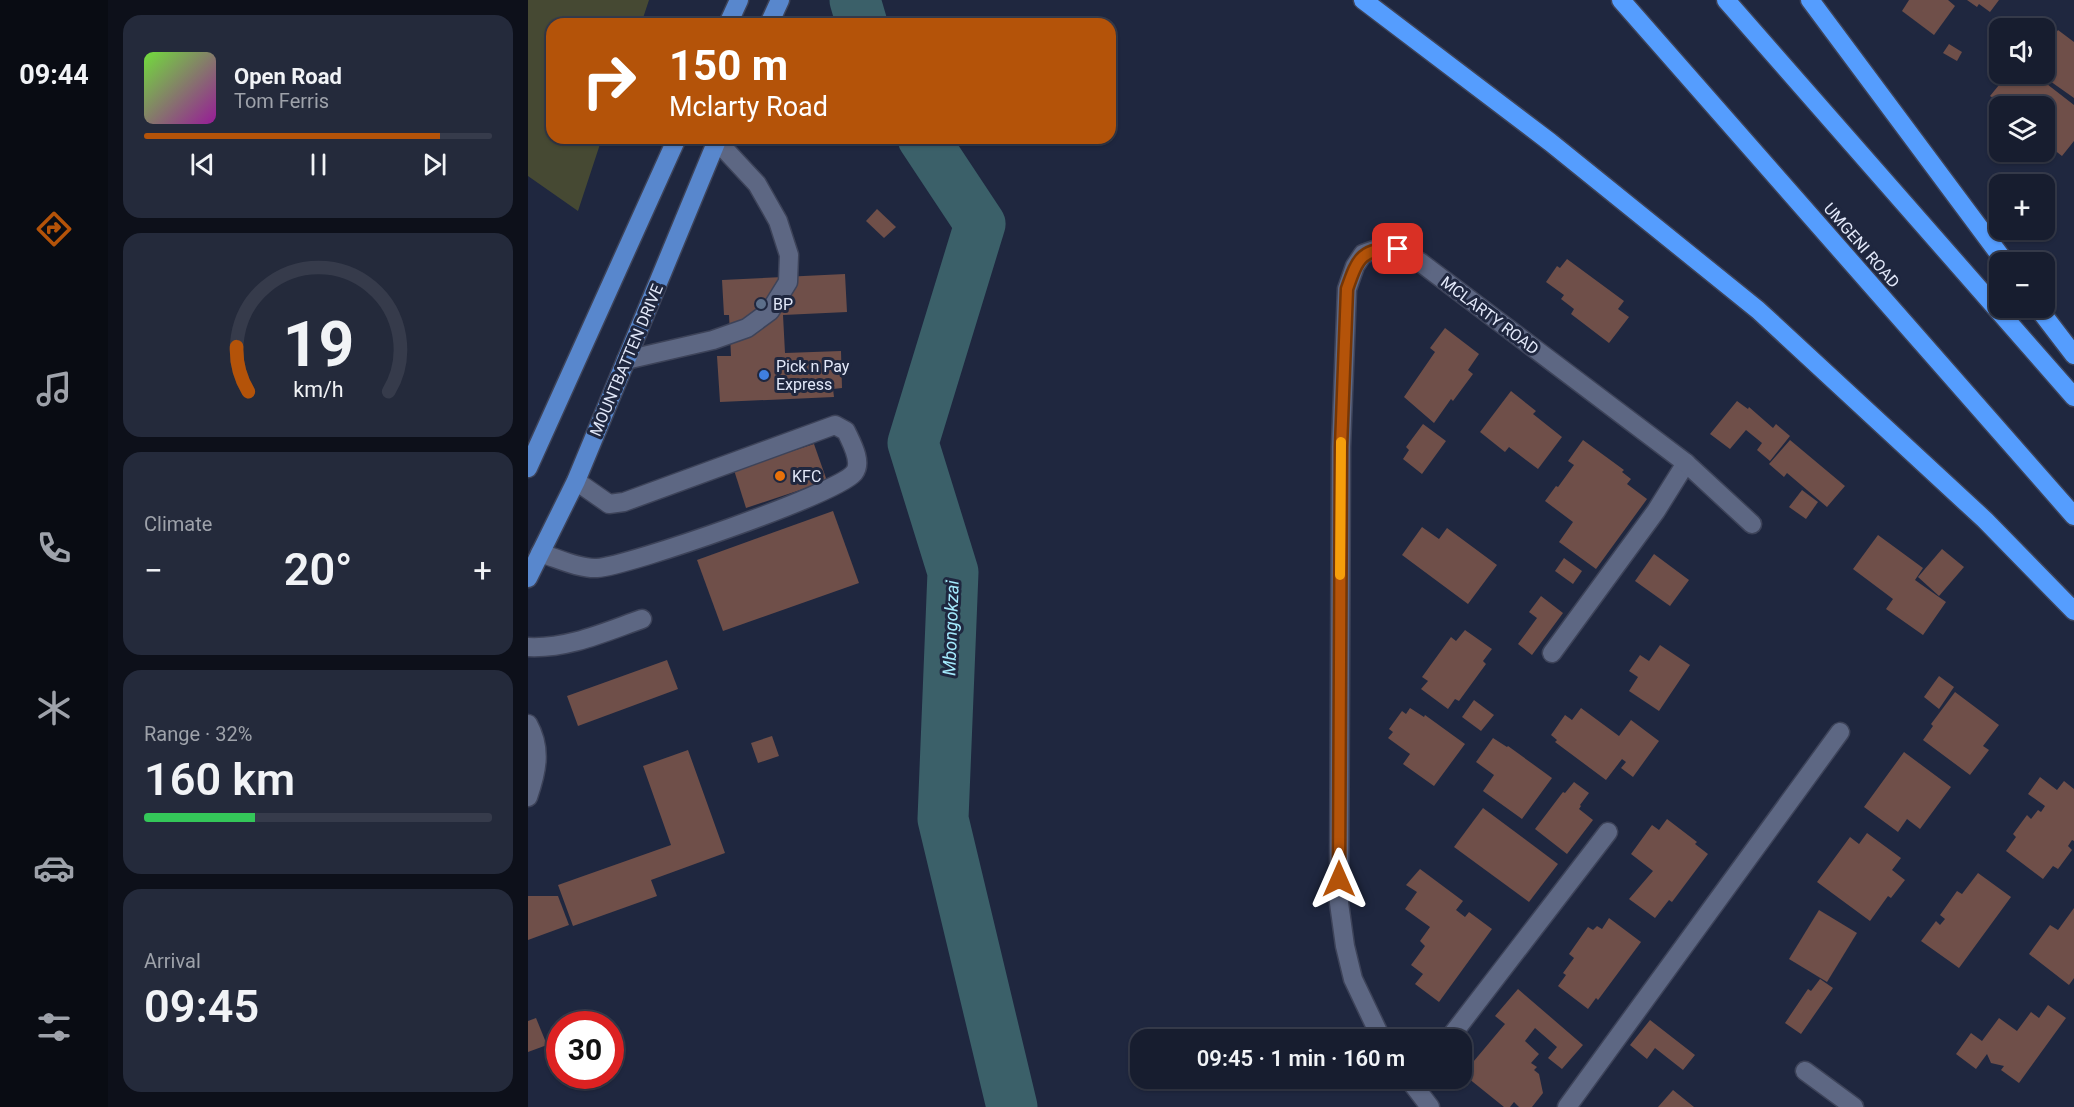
<!DOCTYPE html>
<meta charset="utf-8">
<style>
:root{--surface:#171d2f;--page:#242a3b;--text:#f1f3f6;--muted:#9ea2aa;--line:#363b4b;--accent:#b45309}
body{margin:0;font-family:Roboto,sans-serif;background:var(--page);color:var(--text);height:100vh;display:flex;flex-direction:column;font-size:22px;white-space:nowrap}
*{box-sizing:border-box;margin:0}
p{font-size:20px;color:var(--muted)}
.icon{flex:none;width:33px;height:33px;fill:none;stroke:currentColor;stroke-width:2;stroke-linecap:round;stroke-linejoin:round}
.map{position:relative;flex:1;overflow:hidden}
.panel{display:flex;flex-direction:column;gap:15px;padding:15px;background:#0d101a;width:420px}
.panel>*{flex:none}
.banner{position:absolute;left:18px;top:18px;width:570px;height:126px;border-radius:18px;box-shadow:0 2px 4px #0004,0 0 0 2px var(--line);background:#b45309;color:#fff;overflow:hidden}
.fabs{position:absolute;left:1461px;top:18px;display:grid;gap:12px}
.fabs a{display:grid;place-items:center;width:66px;height:66px;border-radius:12px;background:var(--surface);box-shadow:0 2px 4px #0004,0 0 0 2px var(--line);font-size:30px}
.speed{position:absolute;left:18px;top:1011px;display:flex;gap:12px;font-size:30px;font-weight:700;text-align:center}
.speed>*{display:grid;place-content:center;width:78px;height:78px;border-radius:50%;background:var(--surface);box-shadow:0 2px 4px #0004,0 0 0 2px var(--line);line-height:1}
.speed .limit{border:9px solid #d22;background:#fff;color:#111}
.pin{position:absolute;display:grid;place-items:center;width:51px;height:51px;color:#fff;margin:-26px;border-radius:12px;box-shadow:0 3px 9px #0006}
.me{position:absolute;width:66px;margin:-33px;rotate:0deg;stroke-linejoin:round;filter:drop-shadow(0 0 4px #0008)}
.turn{display:flex;align-items:center;gap:21px;height:126px;padding:0 24px;font-size:27px}
.turn .icon{width:78px;height:78px;stroke-width:2.5}
.turn b{display:block;font-size:42px;line-height:51px}
.big{font-size:45px;font-weight:600;line-height:1.1}
.panel .tile{flex:1;display:flex;flex-direction:column;justify-content:center;gap:9px;min-width:0;padding:0 21px;border-radius:18px;background:var(--page)}
.panel .dial{align-items:center;gap:0}
.dial svg{height:156px;overflow:visible;fill:none;stroke:var(--line);stroke-width:7;stroke-linecap:round;text-anchor:middle}
.dial text{fill:var(--text);stroke:none}
.song{display:flex;align-items:center;gap:18px}
.cover{width:72px;height:72px;border-radius:9px;background:linear-gradient(135deg,hsl(100 70% 55%),hsl(300 70% 35%))}
.played{height:6px;border-radius:3px;background:linear-gradient(90deg,var(--accent) 85%,var(--line) 85%)}
.keys{display:flex;justify-content:space-around;direction:ltr}
.heat{display:flex;justify-content:space-between;align-items:center;font-size:33px;direction:ltr}
.charge{height:9px;border-radius:4px;background:linear-gradient(90deg,#34c759 32%,var(--line) 0)}
.trip{position:absolute;left:602px;top:1029px;width:342px;height:60px;border-radius:18px;background:var(--surface);box-shadow:0 2px 4px #0004,0 0 0 2px var(--line);font-weight:600;line-height:60px;text-align:center}
main{display:flex;flex:1;min-height:0}
.tab-bar{display:flex;flex-direction:column;width:108px;justify-content:space-around;align-items:center;background:#090c13;color:var(--muted)}
.tab-bar .icon{width:42px;height:42px}
.tab-bar .current{color:var(--accent)}
.tab-bar b{font-size:27px;color:var(--text)}
.map>svg:first-child{display:block}
</style>
<main>
<nav class="tab-bar">
<b>09:44</b>
<svg class="icon current" aria-label="directions" viewBox="0 0 24 24"><path d="M12 3l9 9-9 9-9-9zM9 14v-3h6M13 9l2 2-2 2"/></svg>
<svg class="icon" aria-label="music" viewBox="0 0 24 24"><path d="M9 18V5l10-2v13"/><circle cx="6" cy="18" r="3"/><circle cx="16" cy="16" r="3"/></svg>
<svg class="icon" aria-label="phone" viewBox="0 0 24 24"><path d="M5 4h4l2 5-3 2q2 4 5 5l2-3 5 2v4C11 20 4 13 5 4z"/></svg>
<svg class="icon" aria-label="climate" viewBox="0 0 24 24"><path d="M12 3v18M4 7l16 10M4 17L20 7"/></svg>
<svg class="icon" aria-label="car" viewBox="0 0 24 24"><path d="M5 17H2v-5l4-1 3-4h7l3 4 3 1v5h-3M9 17h6M6 11h13"/><circle cx="7" cy="17" r="2"/><circle cx="17" cy="17" r="2"/></svg>
<svg class="icon" aria-label="filters" viewBox="0 0 24 24"><path d="M4 7h16M4 17h16"/><circle cx="9" cy="7" r="2"/><circle cx="15" cy="17" r="2"/></svg>
</nav>
<section class="panel">
<div class="tile">
<div class="song"><i class="cover"></i><div><b>Open Road</b><p>Tom Ferris</p></div></div>
<div class="played"></div>
<div class="keys"><svg class="icon" aria-label="previous" viewBox="0 0 24 24"><path d="M18 5L8 12l10 7zM5 5v14"/></svg><svg class="icon" aria-label="pause" viewBox="0 0 24 24"><path d="M8 5v14M16 5v14"/></svg><svg class="icon" aria-label="next" viewBox="0 0 24 24"><path d="M6 5l10 7-10 7zM19 5v14"/></svg></div>
</div>
<div class="tile dial"><svg viewBox="0 0 100 80">
<path d="M14 69A42 42 0 1 1 86 69"/>
<path d="M14 69A42 42 0 0 1 8 46" stroke="#b45309"/>
<text x="50" y="56" font-size="32" font-weight="700">19</text>
<text x="50" y="72" font-size="11">km/h</text>
</svg></div>
<div class="tile"><p>Climate</p>
<div class="heat"><a>−</a><b class="big">20°</b><a>+</a></div>
</div>
<div class="tile"><p>Range · 32%</p><b class="big">160 km</b><div class="charge"></div></div>
<div class="tile"><p>Arrival</p><b class="big">09:45</b></div>
</section>
<div class="map">
<svg width="1546" height="1107" viewBox="0 0 1546 1107">
<rect width="100%" height="100%" fill="#1f273f"/>
<path fill="#464933" d="M0 0H121L113 24H24V138H74L50 211 0 176Z"/>
<g fill="none" stroke-linecap="round" stroke-linejoin="round">
<g stroke="#3b6069" stroke-width="51">
<path d="M327 0 334 24"/>
<path d="M395 138 452 224 385 443 425 572 415 819 484 1107"/>
</g>
</g>
<g fill="#6f4f49">
<path d="M1381 0H1420L1427 6 1406 35 1374 11Z"/>
<path d="M1439 0H1471L1462 12 1451 4 1449 7Z"/>
<path d="M1530 30 1546 42V98L1512 74H1516V49Z"/>
<path d="M1421 44 1434 52 1429 61 1415 53Z"/>
<path d="M1480 74H1498L1503 78 1506 74 1546 105V141L1534 156 1516 142V136L1523 128 1516 123V106H1476L1462 96Z"/>
<path d="M349 209 368 227 356 238 338 221Z"/>
<path d="M1039 259 1096 301 1090 309 1101 317 1081 343 1043 314 1046 309 1033 299 1036 295 1018 282 1029 266 1032 268Z"/>
<path d="M317 274 319 312 255 315 257 353 313 351 314 388 305 389 306 397 192 402 189 356H203L201 315H196L194 280Z"/>
<path d="M917 328 951 354 940 370 945 374 925 401 923 399 906 423 876 397 907 352 902 348Z"/>
<path d="M983 391 1008 411 1005 414 1034 437 1010 469 981 447 977 452 952 432Z"/>
<path d="M1209 401 1220 409 1221 407 1245 428 1248 424 1262 436 1242 461 1229 450 1234 443 1218 430 1202 449 1182 434Z"/>
<path d="M895 424 918 441 894 474 875 459 881 450 878 447Z"/>
<path d="M1055 440 1096 470 1094 472 1103 479 1099 484 1119 499 1068 569 1031 542 1045 522 1017 501 1028 486 1030 487 1046 465 1040 461Z"/>
<path d="M1262 440 1317 486 1299 507 1259 473 1256 477 1241 464Z"/>
<path d="M286 444 299 481 218 508 206 470Z"/>
<path d="M1274 490 1290 502 1278 519 1261 507Z"/>
<path d="M305 511 331 583 195 631 169 560Z"/>
<path d="M894 527 911 539 919 528 969 565 940 604 874 555Z"/>
<path d="M1350 535 1395 568 1387 580 1418 602 1395 635 1358 609 1365 599 1325 569Z"/>
<path d="M1414 549 1436 567 1411 596 1390 577Z"/>
<path d="M1126 554 1161 580 1142 606 1107 581Z"/>
<path d="M1036 558 1054 571 1045 584 1027 571Z"/>
<path d="M1013 596 1035 613 1004 655 990 644 1009 618 1001 612Z"/>
<path d="M937 630 964 649 955 661 958 664 931 701 927 699 920 709 893 689 900 681 894 677 923 637 928 641Z"/>
<path d="M1132 645 1162 665 1131 711 1101 691 1110 677 1101 671 1112 655 1121 661Z"/>
<path d="M139 660 150 689 50 726 39 696Z"/>
<path d="M1411 676 1426 687 1411 709 1396 697Z"/>
<path d="M1427 692 1471 725 1455 746 1461 750 1442 775 1395 740 1405 726 1403 724Z"/>
<path d="M946 700 966 715 953 731 934 717Z"/>
<path d="M882 708 896 717 897 715 937 744 906 786 875 764 882 754 860 738 865 732 861 729 874 711 878 714Z"/>
<path d="M1053 708 1091 736 1103 720 1131 741 1105 777 1093 768 1098 762 1094 759 1078 780 1027 742 1029 740 1023 735 1037 715 1044 720Z"/>
<path d="M244 736 251 756 230 763 223 743Z"/>
<path d="M965 738 979 747 980 746 1024 778 994 819 955 791 966 775 948 762Z"/>
<path d="M160 750 197 853 123 880 129 896 45 926 30 885 143 845 115 766Z"/>
<path d="M1376 752 1423 787 1392 829 1379 819 1370 832 1336 807Z"/>
<path d="M1512 777 1529 790 1536 781 1546 789V841L1544 840 1540 846 1544 850 1530 869 1525 866 1515 879 1478 851 1488 837 1485 834 1499 815 1503 819 1510 810 1513 812 1517 806 1500 794Z"/>
<path d="M1046 782 1061 793 1052 805 1053 806 1051 809 1065 820 1039 854 1007 829 1035 792 1037 793Z"/>
<path d="M955 808 1030 864 1001 902 926 847Z"/>
<path d="M1139 819 1169 842 1167 844 1180 854 1144 902 1141 900 1127 918 1101 899 1125 871 1103 854 1124 825 1131 830Z"/>
<path d="M1339 833 1373 858 1364 870 1377 880 1363 898 1360 896 1342 921 1289 882 1322 837 1331 844Z"/>
<path d="M892 869 935 901 928 910 937 917 941 912 964 929 911 1002 887 984 895 974 883 965 897 946 892 941 902 927 877 909 889 892 878 885Z"/>
<path d="M1450 873 1483 897 1431 968 1393 941 1408 921 1412 925 1417 919 1412 915 1429 891 1434 894Z"/>
<path d="M0 896H30L41 925 0 940Z"/>
<path d="M1546 908V978L1541 985 1501 954 1522 925 1530 930Z"/>
<path d="M1291 910 1329 933 1299 982 1261 959Z"/>
<path d="M1081 918 1113 942 1070 1000 1068 998 1060 1009 1030 986 1038 975 1035 973 1046 958 1041 954 1060 927 1065 930 1069 926 1074 929Z"/>
<path d="M1292 979 1305 988 1273 1034 1257 1023 1280 989 1283 991Z"/>
<path d="M990 989 1055 1045 1034 1069 1020 1058 1029 1047 1007 1028 997 1041 1011 1054 1003 1063 1009 1067 1006 1070 1011 1074 1015 1093 1004 1107H991L986 1102 982 1107H976L935 1074 977 1024 967 1016Z"/>
<path d="M1520 1005 1538 1018 1491 1083 1473 1070 1476 1066 1463 1063 1459 1054 1448 1069 1428 1054 1443 1033 1454 1041 1471 1018 1489 1031 1503 1012 1511 1018Z"/>
<path d="M8 1018 19 1045 0 1052V1021Z"/>
<path d="M1122 1020 1167 1055 1155 1070 1127 1048 1119 1059 1102 1045Z"/>
<path d="M1145 1090 1166 1107H1130Z"/>
</g>
<g fill="none" stroke-linecap="round" stroke-linejoin="round">
<g stroke="#3d4359" stroke-width="21">
<g id="minor">
<path d="M98 360 185 340 219 328 242 311 260 282 261 255 250 221 229 184 189 141"/>
<path d="M12 553C29 558 51 569 69 568 100 566 309 494 326 473 335 462 323 442 318 431L307 425 96 502 81 504 48 481"/>
<path d="M0 647C40 649 77 632 114 619"/>
<path d="M1024 653 1128 511 1158 463"/>
<path d="M0 724C14 749 9 771 0 797"/>
<path d="M854 1040 825 979 817 946 811 903 813 447 819 289 827 266 835 254 852 248 870 249 892 262 1158 463 1224 524"/>
<path d="M920 1040 1080 832"/>
<path d="M1277 1071 1326 1107"/>
<path d="M880 1078 902 1107"/>
<path d="M1039 1107 1312 732"/>
</g>
</g>
<g stroke="#3d4359" stroke-width="21">
<g id="major">
<path d="M200 24 211 0"/>
<path d="M241 24 252 0"/>
<path d="M0 468 149 138"/>
<path d="M0 578 48 481 190 138"/>
</g>
</g>
<g stroke="#3d4359" stroke-width="21">
<g id="highway">
<path d="M835 0 1022 142 1230 310 1457 520 1546 611"/>
<path d="M1093 0 1546 516"/>
<path d="M1198 0 1546 397"/>
<path d="M1282 0 1477 262"/>
<path d="M1510 308 1546 355"/>
</g>
</g>
<use href="#minor" stroke="#5d6783" stroke-width="18"/>
<use href="#major" stroke="#5887cd" stroke-width="18"/>
<use href="#highway" stroke="#559dfe" stroke-width="18"/>
</g>
<g fill="none" stroke-linecap="round" stroke-linejoin="round">
<g stroke="#753606" stroke-width="15">
<path id="route" d="M811 879 813 447 819 289C830 257 834 248 870 249"/>
</g>
<use href="#route" stroke="#b45309" stroke-width="10"/>
<path stroke="#f59e0b" stroke-width="10" d="M812 575 813 442"/>
</g>
<circle fill="#5c6f8a" stroke="#1f273f" stroke-width="2" cx="233" cy="304" r="6"/>
<circle fill="#3f7fe0" stroke="#1f273f" stroke-width="2" cx="236" cy="375" r="6"/>
<circle fill="#e8710a" stroke="#1f273f" stroke-width="2" cx="252" cy="476" r="6"/>
<g text-anchor="middle" stroke-width="6" stroke-linejoin="round" paint-order="stroke">
<g font-size="16" fill="#e3e9fa" stroke="#1f273f">
<text transform="translate(1334 245) rotate(49)" y="6">UMGENI ROAD</text>
<text transform="translate(962 315) rotate(37)" y="6">MCLARTY ROAD</text>
<text transform="translate(98 360) rotate(-67)" y="6">MOUNTBATTEN DRIVE</text>
</g>
<g font-size="16" fill="#e3e9fa" stroke="#1f273f" text-anchor="start">
<text x="245" y="310">BP</text>
<text x="248" y="372">Pick n Pay<tspan x="248" dy="18">Express</tspan></text>
<text x="264" y="482">KFC</text>
</g>
<g font-size="18" font-style="italic" fill="#a4eafd" stroke="#1f273f">
<text transform="translate(423 628) rotate(-88)" y="6">Mbongokzai</text>
</g>
</g>
</svg>
<div class="fabs">
<a><svg class="icon" aria-label="sound" viewBox="0 0 24 24"><path d="M4 9h4l5-4v14l-5-4H4zM17 9q2 3 0 6"/></svg></a>
<a><svg class="icon" aria-label="layers" viewBox="0 0 24 24"><path d="M12 4l9 5-9 5-9-5zM3 14l9 5 9-5"/></svg></a>
<a>+</a>
<a>−</a>
</div>
<div class="speed"><div class="limit">30</div></div>
<div class="pin" style="left:870px;top:249px;background:#d93025"><svg class="icon" aria-label="arrive" viewBox="0 0 24 24"><path d="M6 21V4h12l-3 4 3 4H6"/></svg></div>
<svg class="me" style="left:811px;top:879px" viewBox="-20 -20 40 40"><path d="M0-17L14 15 0 8-14 15z" fill="#b45309" stroke="#fff" stroke-width="4"/></svg>
<div class="trip">09:45 · 1 min · 160 m</div>
<div class="banner">
<div class="turn"><svg class="icon" aria-label="right" viewBox="0 0 24 24"><path d="M7 20v-9h11M14 6l5 5-5 5"/></svg><div><b>150 m</b>Mclarty Road</div></div>
</div>
</div>
</main>
